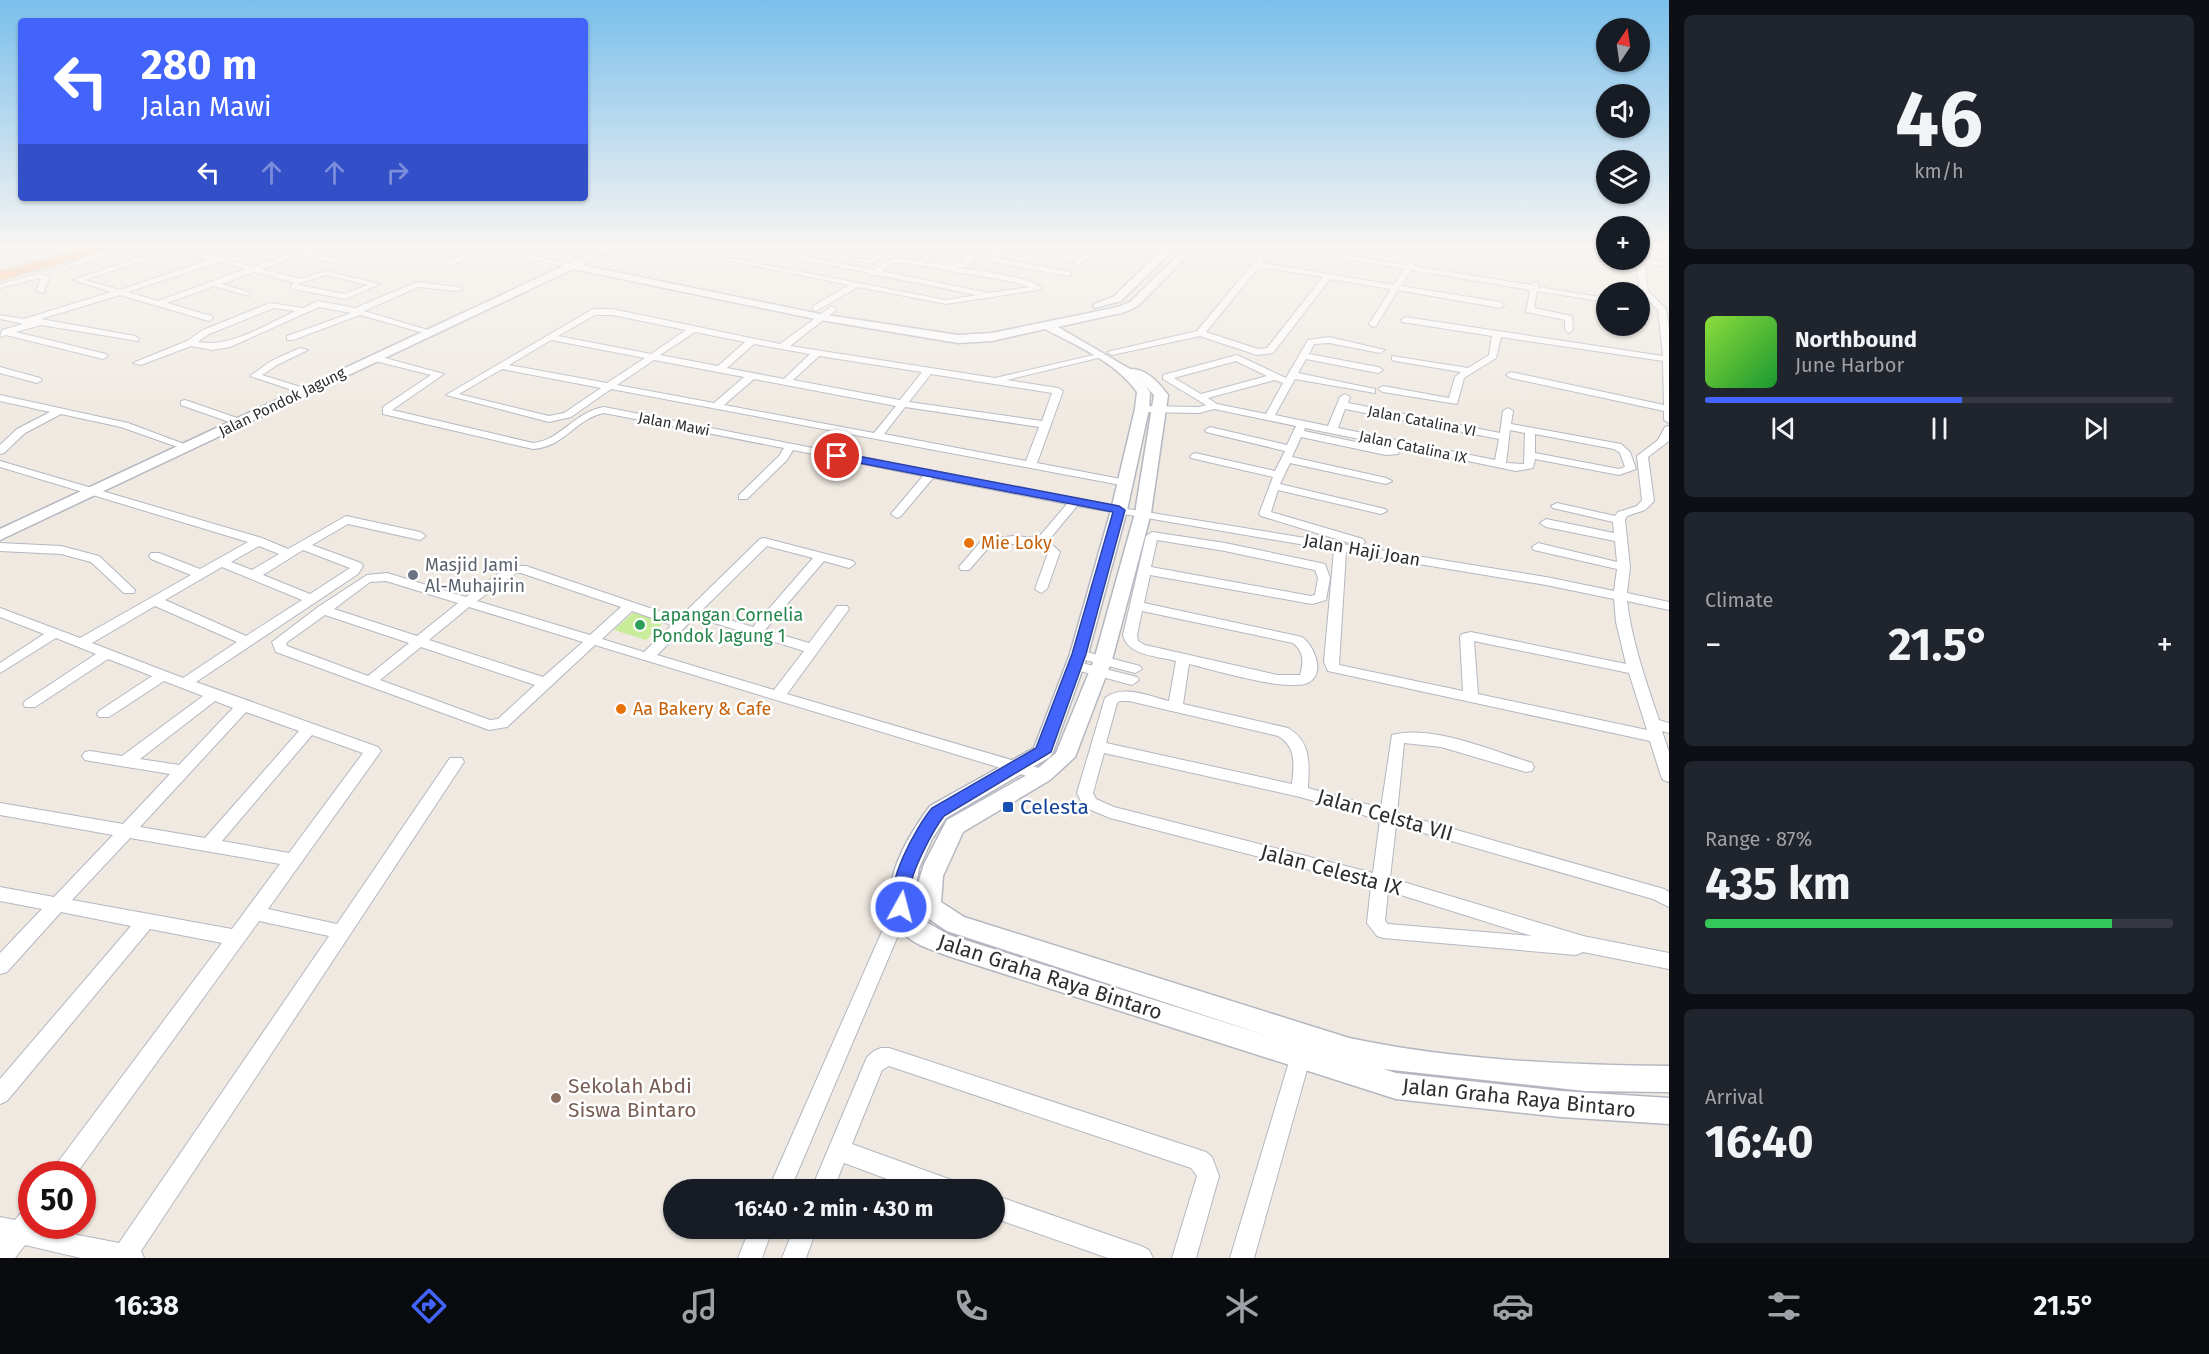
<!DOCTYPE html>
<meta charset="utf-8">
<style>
:root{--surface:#171b24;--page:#20242c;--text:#f1f3f6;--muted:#9ea1a6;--line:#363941;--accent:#4264fb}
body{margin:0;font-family:"Fira Sans",sans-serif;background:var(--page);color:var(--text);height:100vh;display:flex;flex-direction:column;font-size:22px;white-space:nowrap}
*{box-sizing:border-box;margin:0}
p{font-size:20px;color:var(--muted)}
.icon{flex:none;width:33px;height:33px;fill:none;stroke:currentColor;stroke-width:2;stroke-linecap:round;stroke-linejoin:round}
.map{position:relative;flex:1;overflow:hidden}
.panel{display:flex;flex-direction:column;gap:15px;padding:15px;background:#0d0f14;width:540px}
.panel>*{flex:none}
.hud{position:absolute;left:18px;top:18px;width:570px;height:183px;border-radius:6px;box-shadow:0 2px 4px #0004;background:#4264fb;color:#fff;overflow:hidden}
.needle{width:39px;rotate:13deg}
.controls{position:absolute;left:1596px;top:18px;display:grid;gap:12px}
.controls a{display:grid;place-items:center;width:54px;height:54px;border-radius:50%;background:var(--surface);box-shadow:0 2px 4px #0004;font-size:30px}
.speed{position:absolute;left:18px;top:1161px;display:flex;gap:12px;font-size:30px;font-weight:700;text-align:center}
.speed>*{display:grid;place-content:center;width:78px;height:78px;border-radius:50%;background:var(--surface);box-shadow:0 2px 4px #0004;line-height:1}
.speed .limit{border:9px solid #d22;background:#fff;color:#111}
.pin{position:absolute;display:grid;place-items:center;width:51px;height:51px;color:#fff;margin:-26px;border:3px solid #fff;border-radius:50%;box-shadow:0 2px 6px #0007}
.me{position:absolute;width:66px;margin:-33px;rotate:7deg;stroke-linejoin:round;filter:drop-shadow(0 0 4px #0008)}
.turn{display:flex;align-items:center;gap:21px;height:126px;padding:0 24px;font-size:27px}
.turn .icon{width:78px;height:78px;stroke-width:2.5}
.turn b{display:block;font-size:42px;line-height:51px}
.lanes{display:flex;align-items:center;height:57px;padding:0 24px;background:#0003;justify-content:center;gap:30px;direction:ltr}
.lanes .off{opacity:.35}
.big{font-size:45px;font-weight:700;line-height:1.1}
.panel .card{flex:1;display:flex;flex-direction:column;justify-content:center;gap:9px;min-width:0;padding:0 21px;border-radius:9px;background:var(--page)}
.panel .dial{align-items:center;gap:0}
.dial b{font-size:78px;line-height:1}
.song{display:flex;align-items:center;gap:18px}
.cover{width:72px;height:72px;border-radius:9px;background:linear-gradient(135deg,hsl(90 70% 55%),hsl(130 70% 35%))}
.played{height:6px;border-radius:3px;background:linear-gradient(90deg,var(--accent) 55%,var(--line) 55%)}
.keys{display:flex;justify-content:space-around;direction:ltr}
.heat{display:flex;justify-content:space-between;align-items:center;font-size:33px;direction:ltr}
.charge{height:9px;border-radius:4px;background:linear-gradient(90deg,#34c759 87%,var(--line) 0)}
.trip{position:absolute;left:663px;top:1179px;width:342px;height:60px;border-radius:30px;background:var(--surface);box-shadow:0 2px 4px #0004;font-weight:700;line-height:60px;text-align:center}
.tabs{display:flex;height:96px;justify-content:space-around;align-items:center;background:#090b0e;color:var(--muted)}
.tabs .icon{width:42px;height:42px}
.tabs .current{color:var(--accent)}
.tabs b{font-size:27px;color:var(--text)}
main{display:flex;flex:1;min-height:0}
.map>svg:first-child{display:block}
</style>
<main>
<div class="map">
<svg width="1669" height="1258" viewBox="0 0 1669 1258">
<rect width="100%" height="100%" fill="#efe9e1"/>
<path fill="#c9ec9a" d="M635 611 666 620 646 640 614 630Z"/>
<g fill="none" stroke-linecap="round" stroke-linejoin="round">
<g stroke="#b4b7c1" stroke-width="2">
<g id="street">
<path d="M3 248H12L0 256V250Z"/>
<path d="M113 248 120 250 73 267 66 265Z"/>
<path d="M167 248H178L177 249 217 257 244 248H255L225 259 253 267 306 248H317L308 252 346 262 342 264 300 255 262 269 301 279 325 271 380 284 345 299 293 289 291 285 295 283 254 272 222 284 249 292V296L214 286 167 303 212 316 213 318 209 321 120 295 41 319 135 336 139 339 138 341 41 325 16 332 106 354 108 356 103 359 6 335 0 337 2 330 23 324 0 319V315L24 319 111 292 73 280ZM168 252 208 260 120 290 85 280ZM218 262 246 269 158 301 128 292ZM326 275 368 285 344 294 299 285 298 284Z"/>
<path d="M381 248C392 248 402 252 412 252 419 251 425 248 433 248L405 260 401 258 406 255Z"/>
<path d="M481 248H497L577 266 573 268 488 250 452 265 445 263Z"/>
<path d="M678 248 946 300 977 295 877 275 873 276 869 273 748 248H763L874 270C891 256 897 257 919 261L933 248H941L924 262 948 266 951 263H961L975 248H983L966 267H956C973 270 1032 277 1042 288L1038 290 946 304 858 287 816 311 813 310V306L849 285 681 251ZM901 262 1014 282 1030 287 989 293 882 271 892 263Z"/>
<path d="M885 248H894L873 264 850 260 854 258 869 260Z"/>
<path d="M998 248H1020L1082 257 1094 248H1102L1078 266 1074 264 1077 261 1005 250 997 258 1071 272V276H1068L988 261V257Z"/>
<path d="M1284 248H1301L1406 265 1411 262 1415 264 1413 266 1531 285 1535 282H1538V287L1606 298V302L1537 291 1534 308 1572 316 1573 330 1569 333 1565 330V320L1526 312 1530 290 1411 270 1401 286 1500 302 1504 305 1500 308 1398 290 1376 326 1373 327 1369 324 1391 289 1330 279 1273 353 1257 355 1200 336 1112 355 1107 352 1197 331 1259 256 1266 258 1262 263 1394 285 1404 269ZM1259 267 1323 277 1267 348 1258 349 1206 332Z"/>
<path d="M1640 253H1643L1644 258 1669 263V267L1645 263 1648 291 1666 309 1669 329V423L1664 420V411L1511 378 1506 375 1511 372 1664 405 1663 361 1501 337 1496 358 1464 378 1457 404 1383 392 1378 389 1383 386 1449 398 1455 377 1461 372 1395 361 1392 360V356L1468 368 1489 355 1492 336 1402 322 1401 320 1405 317 1663 356 1658 310 1640 292 1636 260H1640Z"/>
<path d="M39 274 50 277 43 293 36 291 41 279 39 278 0 288V284Z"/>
<path d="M417 282 458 287 462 289 458 291 418 287 364 311 431 331V335L360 315 293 340H287V336L351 313 319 307 230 347 212 350 191 346 141 365 133 363 187 341 203 330 270 303 303 308 318 301 355 308ZM274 308 295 311C265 325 231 348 198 342L209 334Z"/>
<path d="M832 306 836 309 835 311 790 346 995 378 1102 353V357L1007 380 1058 388 1063 391 1037 463 1126 480 1132 483 1126 486 611 389 571 417 549 422 446 395 593 309H612L780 344ZM595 315H612L686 330 651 354 558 336ZM695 332 745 342 718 366 660 355ZM551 340 645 358 607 383 509 365ZM754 344 810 354 784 379 727 368ZM819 356 922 372 900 400 793 380ZM654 360 744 377 714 403 617 385ZM502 369 601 388 564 413 549 416 459 394ZM931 374 1052 393 1042 421 909 402ZM754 379 896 406 874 433 724 405ZM905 407 1039 427 1026 461 884 434Z"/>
<path d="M1329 337 1385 350 1380 353 1329 343 1314 344 1309 354 1378 367 1383 370 1378 373 1306 359 1298 373 1375 389V393L1295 379 1275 415 1328 426 1340 397 1345 394 1350 397 1348 403 1500 433 1503 411 1508 408 1513 411 1511 424 1621 444 1630 452 1636 469 1619 475 1535 459 1533 468 1516 471 1400 447 1398 454 1386 455 1301 437 1292 457 1386 478 1392 481 1386 484 1290 463 1280 484 1385 509 1387 511 1381 514 1278 490 1271 512 1363 539 1365 542 1363 545 1359 546 1261 516 1259 514 1273 477 1191 458 1190 456 1195 453 1275 471 1285 451 1206 432 1205 430 1210 427 1287 445 1296 426 1214 409 1199 413 1142 412 1137 409 1142 406 1199 407 1206 405 1163 379V375L1237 355 1286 378 1308 340ZM1236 361 1267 376 1201 394 1174 378ZM1275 380 1283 383 1266 414 1217 404 1208 398ZM1345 409 1499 439 1495 460 1338 428ZM1305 428 1389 445V449L1304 431ZM1510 430 1525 433 1524 464 1506 463ZM1535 434 1614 449 1620 453 1625 467 1619 469 1535 453Z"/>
<path d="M300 348 308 350 277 365 262 375 307 389V393H301L250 376 271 361Z"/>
<path d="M374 355 444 374 392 410 533 443C560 441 574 412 604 407L1103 505 1546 577 1614 591 1617 569 1534 550 1532 547 1538 543 1617 562 1615 541 1546 527 1540 523 1546 519 1614 533 1613 522 1553 508 1551 506 1557 503 1615 516 1618 512 1637 506 1642 500 1637 456 1658 440 1665 427 1669 426V441L1648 457 1654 501 1645 510 1627 516 1625 520 1630 567 1627 593 1669 602V610L1627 601C1632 642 1646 681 1659 720L1669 723V733L1662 731 1669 752V782L1663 780 1661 776 1650 741 1328 671 1324 662 1334 550 1077 506 1048 541 1060 552 1047 589 1041 593 1035 589 1048 553C1031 540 1010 544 990 546L969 570H961L959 567 982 540 1013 536 1038 538 1067 504 933 478 901 516 897 518 891 514 923 476 793 450 787 460 747 499H739V495L779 456 784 448 604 413C576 418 565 447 533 449L383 414V407L431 375 371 360V356ZM1346 552 1546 585 1614 599 1616 622 1626 664 1471 632 1462 634 1460 637 1463 691 1339 665ZM1474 641 1629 673 1647 730 1478 694Z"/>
<path d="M0 367 40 378 42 380 37 383 0 373Z"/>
<path d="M0 395 128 423 192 447 187 450 183 449 121 427 61 414 25 433 4 453 0 454V445L17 429 50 412 0 401Z"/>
<path d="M185 400 243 420 244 422 243 424H235L181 405V401Z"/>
<path d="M0 461 262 538 288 549 346 516 420 532 426 536 420 540 348 524 312 545 361 563 363 566 358 574 196 682 378 747 381 751 268 909 337 924 450 758H462L464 762 141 1251 144 1258H81L25 1245 15 1258H0V1217L15 1220 24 1209 32 1206V1226L119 1243 329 936 259 921 76 1174H52L55 1166 222 943 150 929 7 1101 0 1104V1079L131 926 61 912 7 972 0 974V953L42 909 0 901V887L54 897 113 835 0 815V803L123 824 170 774 90 761 85 760 82 756 85 752 90 751 122 756 203 696 164 681 109 717H99L97 714 99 711 152 676 108 659 35 707H25L23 704 25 701 96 654 56 638 0 673V663L44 634 0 617V608L80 638 191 575 151 559 149 556 151 553H159L200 569 248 542 0 467ZM259 546 279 554 252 570 231 562ZM303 550 350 568 310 594 263 575ZM222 567 302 600 246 636 165 600ZM155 606 237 642 183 678 92 643ZM215 701 233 708 179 765 140 759ZM246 712 299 731 205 838 140 827ZM312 735 363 753 289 853 222 841ZM130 838 280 864 232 929 72 900Z"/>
<path d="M1152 532 1225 543 1325 564 1330 578 1326 600 1312 604 1150 575 1144 603 1302 637C1313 645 1325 670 1311 681 1295 695 1211 669 1189 664L1183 704 1288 728C1312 742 1309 764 1308 788L1381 808 1392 735C1432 724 1493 751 1532 763L1534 767 1532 771 1526 772 1441 747 1404 743 1397 813 1664 889 1669 892V907L1653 899 1396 825 1390 878 1583 936 1669 953V969L1583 952 1576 955 1383 938 1377 936 1367 923 1371 886 1110 818 1084 807 1077 793 1105 698C1123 684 1148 696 1169 701L1176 661C1157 656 1128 656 1123 635L1146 536ZM1157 540 1225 551 1315 570 1318 578 1315 595 1311 596 1151 567ZM1142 611 1293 643C1304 652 1304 662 1300 675H1277L1145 645 1138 641 1137 635ZM1120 701H1129L1278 736C1297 747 1294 765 1292 784L1106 743 1117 703ZM1104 753 1300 797 1380 820 1373 873 1114 807 1096 799 1093 793ZM1388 891 1532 936 1388 924 1385 921Z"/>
<path d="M764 538 853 561 855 564 849 568 824 561 765 630 809 643 837 606H847L849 609 787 694 1049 771 1051 775 1049 779H1037L595 645 507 727 489 730 276 652 272 642 318 607 367 575 387 573 466 597 509 566H526L679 618 760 539ZM767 546 813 558 753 627 701 611ZM516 573H521L621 607 590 635 477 601ZM386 581 458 603 417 636 334 609 370 582ZM469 607 583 642 543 677 429 640ZM632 611 672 625 644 652 602 639ZM325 615 409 643 368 676 287 646 286 643ZM695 617 804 651 774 690 657 655ZM421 647 535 685 498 719 490 720 380 680Z"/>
<path d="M0 543 61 546 99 556 135 590 134 593H124L91 562 61 554 0 551Z"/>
<path d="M1079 650 1140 666 1142 669 1135 673 1074 657 1072 654Z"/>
<path d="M1074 661 1137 677 1139 680 1132 685 1069 668 1067 665Z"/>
<path d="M928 884 934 886 937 891 934 896 908 912 790 1190H768L895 902Z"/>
<path d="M1302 1043 1309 1046 1312 1052 1254 1258H1230L1292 1052 1295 1046Z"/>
<path d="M881 1048H889L1206 1152 1212 1157 1219 1176 1196 1258H1172L1197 1176 1191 1168 889 1066 882 1070 852 1144 957 1182 960 1190H917L844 1163 833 1190H811L867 1057 874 1051Z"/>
<path d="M994 1195 1141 1246 1149 1250 1153 1258H1108L994 1218Z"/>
<path d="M750 1228H773L762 1258H738Z"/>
<path d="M794 1228H817L806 1258H782Z"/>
</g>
</g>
<g stroke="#b4b7c1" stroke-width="3">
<g id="secondary">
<path d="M602 248H615L582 265 820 314 958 335 992 333 1118 307 1130 302 1185 248H1195L1138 306 1125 312 1058 327 1130 369C1146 368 1159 383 1168 395L1151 513 1112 660 1075 757 1050 780 963 832 943 876 941 902 964 917 1349 1038C1453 1060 1563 1065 1669 1066V1092L1585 1091 1383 1069 1396 1073 1561 1091 1669 1098V1124L1561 1117 1396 1099 948 956C933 950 914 945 903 933 871 895 906 839 930 806L1034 748 1070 654 1111 510 1135 409 1137 392C1116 362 1077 346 1045 329L992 341 958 343 820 320 573 269 0 540V529ZM1145 385 1154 395 1135 513 1094 660 1056 753 1036 770 947 820 924 864 917 887 918 904 926 917 947 931 1271 1037 949 935 921 919 913 901 919 868 932 839 946 818 1050 757 1053 752 1088 654 1127 510 1149 409 1150 392Z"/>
<path d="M1164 248H1175L1121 301 1094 308V304L1113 297Z"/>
</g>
</g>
<g stroke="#c9c9c9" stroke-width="3">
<path id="highway" d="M87 248H108L106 251 0 280V272Z"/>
</g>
<use href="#street" fill="#fff" fill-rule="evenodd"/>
<use href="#secondary" fill="#fff" fill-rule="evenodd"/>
<use href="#highway" fill="#ffa35c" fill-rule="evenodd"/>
</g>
<linearGradient id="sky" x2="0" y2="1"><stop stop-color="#7abfeb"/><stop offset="0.58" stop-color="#f8f5f2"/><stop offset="1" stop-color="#f8f5f2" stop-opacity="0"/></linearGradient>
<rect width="1669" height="424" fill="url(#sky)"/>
<path fill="#4264fb" stroke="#2b41a3" stroke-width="1.5" d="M837 452 1119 506 1125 510 1086 654 1051 752 944 816C933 830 911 872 910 889 909 897 912 904 908 912L901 914 895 912C882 888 916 827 932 808L1036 748 1072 654 1113 512 833 458V453Z"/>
<g fill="#e8710a" stroke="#fff" stroke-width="2">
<circle cx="969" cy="543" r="6"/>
<circle cx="621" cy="709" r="6"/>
</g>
<circle fill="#6b7280" stroke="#fff" stroke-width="2" cx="413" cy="575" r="6"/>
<circle fill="#2e9e5b" stroke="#fff" stroke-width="2" cx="640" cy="625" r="6"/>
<rect fill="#1a4fb4" stroke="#fff" stroke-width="2" x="1002" y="801" width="12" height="12" rx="3"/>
<circle fill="#8d6e63" stroke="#fff" stroke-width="2" cx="556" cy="1098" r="6"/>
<g text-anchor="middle" stroke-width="5" stroke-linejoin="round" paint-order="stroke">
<g font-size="15" fill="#2e2e2e" stroke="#fff">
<text transform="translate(282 402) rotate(-26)" y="5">Jalan Pondok Jagung</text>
<text transform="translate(1422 421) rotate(11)" y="5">Jalan Catalina VI</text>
<text transform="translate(674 424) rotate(11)" y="5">Jalan Mawi</text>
<text transform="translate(1413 447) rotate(12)" y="5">Jalan Catalina IX</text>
</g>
<g font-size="18" fill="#c56008" stroke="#fff" text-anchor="start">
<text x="981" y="549">Mie Loky</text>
<text x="633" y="715">Aa Bakery &amp; Cafe</text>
</g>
<g font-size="18" fill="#2e2e2e" stroke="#fff">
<text transform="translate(1362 550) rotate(10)" y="6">Jalan Haji Joan</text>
</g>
<g font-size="18" fill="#5b616d" stroke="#fff" text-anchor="start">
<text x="425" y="571">Masjid Jami<tspan x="425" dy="21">Al-Muhajirin</tspan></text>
</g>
<g font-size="18" fill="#27864d" stroke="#fff" text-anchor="start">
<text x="652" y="621">Lapangan Cornelia<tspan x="652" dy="21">Pondok Jagung 1</tspan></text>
</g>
<g font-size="21" fill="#164399" stroke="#fff" text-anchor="start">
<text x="1020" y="814">Celesta</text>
</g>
<g font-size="21" fill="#2e2e2e" stroke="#fff">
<text transform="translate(1385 815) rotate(16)" y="7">Jalan Celsta VII</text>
<text transform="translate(1331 870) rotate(15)" y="7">Jalan Celesta IX</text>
<text transform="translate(1050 977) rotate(18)" y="7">Jalan Graha Raya Bintaro</text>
<text transform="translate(1519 1098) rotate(6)" y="7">Jalan Graha Raya Bintaro</text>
</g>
<g font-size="21" fill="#785e54" stroke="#fff" text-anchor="start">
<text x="568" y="1093">Sekolah Abdi<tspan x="568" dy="24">Siswa Bintaro</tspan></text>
</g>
</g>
</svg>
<div class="controls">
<a><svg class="needle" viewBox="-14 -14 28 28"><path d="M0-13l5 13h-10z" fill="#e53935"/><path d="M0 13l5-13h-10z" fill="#9ea1a6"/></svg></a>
<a><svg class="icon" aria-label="sound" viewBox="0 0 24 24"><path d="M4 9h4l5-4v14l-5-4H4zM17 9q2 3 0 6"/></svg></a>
<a><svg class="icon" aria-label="layers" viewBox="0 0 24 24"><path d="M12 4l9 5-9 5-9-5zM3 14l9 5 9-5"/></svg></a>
<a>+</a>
<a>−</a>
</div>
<div class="speed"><div class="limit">50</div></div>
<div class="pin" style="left:837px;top:456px;background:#d93025"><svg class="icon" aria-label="arrive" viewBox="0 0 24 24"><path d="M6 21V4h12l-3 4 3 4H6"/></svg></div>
<svg class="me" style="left:901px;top:907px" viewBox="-20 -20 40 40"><circle r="17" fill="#4264fb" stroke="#fff" stroke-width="3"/><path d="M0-11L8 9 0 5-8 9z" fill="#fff"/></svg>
<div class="trip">16:40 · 2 min · 430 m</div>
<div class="hud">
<div class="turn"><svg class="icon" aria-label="left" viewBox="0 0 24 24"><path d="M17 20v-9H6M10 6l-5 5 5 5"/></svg><div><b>280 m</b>Jalan Mawi</div></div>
<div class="lanes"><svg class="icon" aria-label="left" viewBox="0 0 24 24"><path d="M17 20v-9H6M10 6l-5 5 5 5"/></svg><svg class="icon off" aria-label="ahead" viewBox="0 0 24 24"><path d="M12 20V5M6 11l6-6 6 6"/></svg><svg class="icon off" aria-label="ahead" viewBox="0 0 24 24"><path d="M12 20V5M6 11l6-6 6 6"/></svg><svg class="icon off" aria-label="right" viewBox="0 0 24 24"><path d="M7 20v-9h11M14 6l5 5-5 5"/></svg></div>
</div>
</div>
<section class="panel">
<div class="card dial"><b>46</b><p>km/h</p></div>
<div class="card">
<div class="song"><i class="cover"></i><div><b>Northbound</b><p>June Harbor</p></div></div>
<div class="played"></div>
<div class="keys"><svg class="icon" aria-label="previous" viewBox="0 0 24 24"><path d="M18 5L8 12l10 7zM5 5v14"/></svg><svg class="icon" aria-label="pause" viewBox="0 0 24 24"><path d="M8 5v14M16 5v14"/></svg><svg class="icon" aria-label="next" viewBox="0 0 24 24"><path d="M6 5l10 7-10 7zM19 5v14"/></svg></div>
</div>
<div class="card"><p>Climate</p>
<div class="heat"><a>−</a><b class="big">21.5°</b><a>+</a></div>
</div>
<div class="card"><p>Range · 87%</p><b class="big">435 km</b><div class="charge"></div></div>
<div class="card"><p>Arrival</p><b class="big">16:40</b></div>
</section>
</main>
<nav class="tabs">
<b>16:38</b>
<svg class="icon current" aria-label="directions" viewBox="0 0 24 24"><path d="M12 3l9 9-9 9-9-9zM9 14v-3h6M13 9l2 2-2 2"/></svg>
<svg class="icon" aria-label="music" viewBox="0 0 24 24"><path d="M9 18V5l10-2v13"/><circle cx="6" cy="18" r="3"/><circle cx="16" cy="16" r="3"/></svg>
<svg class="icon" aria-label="phone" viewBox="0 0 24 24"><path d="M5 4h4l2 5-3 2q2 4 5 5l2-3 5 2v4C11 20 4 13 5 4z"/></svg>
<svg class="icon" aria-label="climate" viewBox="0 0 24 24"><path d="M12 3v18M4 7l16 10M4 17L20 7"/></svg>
<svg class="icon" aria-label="car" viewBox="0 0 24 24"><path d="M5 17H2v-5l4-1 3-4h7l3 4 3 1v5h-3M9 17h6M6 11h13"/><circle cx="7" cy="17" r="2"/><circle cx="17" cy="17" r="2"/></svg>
<svg class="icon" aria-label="filters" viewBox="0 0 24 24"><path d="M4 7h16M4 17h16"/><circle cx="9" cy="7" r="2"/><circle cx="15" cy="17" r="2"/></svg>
<b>21.5°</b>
</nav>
